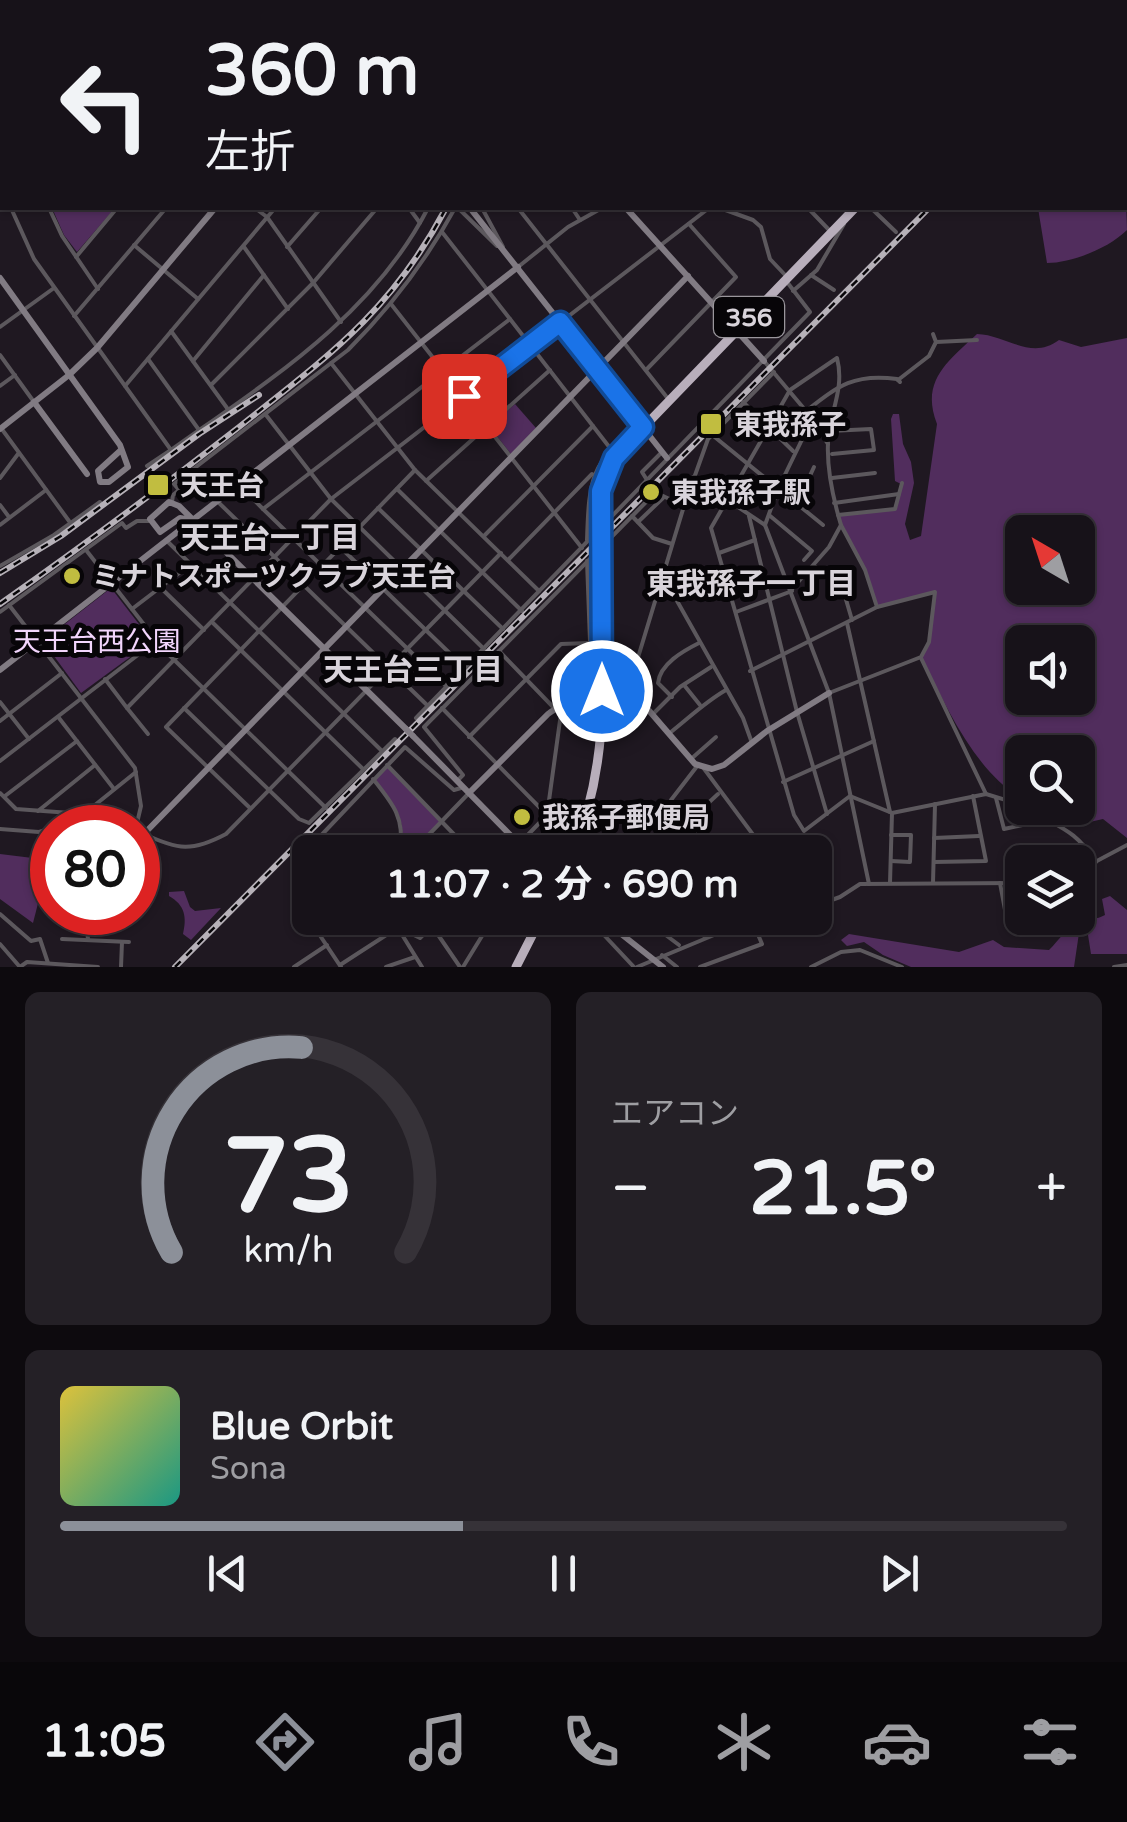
<!DOCTYPE html>
<html lang="ja">
<meta charset="utf-8">
<style>
:root{--surface:#171219;--page:#242026;--text:#f1f3f6;--muted:#9e9ea2;--line:#363238;--accent:#8c9099}
body{margin:0;font-family:"Varela Round","Noto Sans JP",sans-serif;background:var(--page);color:var(--text);height:100vh;display:flex;flex-direction:column;font-size:38px;white-space:nowrap}
*{box-sizing:border-box;margin:0}
p{font-size:32px;color:var(--muted)}
.icon{flex:none;width:55px;height:55px;fill:none;stroke:currentColor;stroke-width:2;stroke-linecap:round;stroke-linejoin:round}
.map{position:relative;height:967px;overflow:hidden}
.details{display:flex;flex-direction:column;gap:25px;padding:25px;background:#0d0a0e;flex:1}
.details>*{flex:none}
.banner{position:absolute;left:0px;top:0px;width:1128px;height:210px;box-shadow:0 2px 8px #0004,0 0 0 2px var(--line);background:#171219;color:var(--text);overflow:hidden}
.needle{width:65px;rotate:321deg}
.fabs{position:absolute;left:1005px;top:515px;display:grid;gap:20px}
.fabs a{display:grid;place-items:center;width:90px;height:90px;border-radius:15px;background:var(--surface);box-shadow:0 2px 8px #0004,0 0 0 2px var(--line);font-size:50px}
.speed{position:absolute;left:30px;top:805px;display:flex;gap:20px;font-size:50px;font-weight:700;text-align:center}
.speed>*{display:grid;place-content:center;width:130px;height:130px;border-radius:50%;background:var(--surface);box-shadow:0 2px 8px #0004,0 0 0 2px var(--line);line-height:1}
.speed .limit{border:15px solid #d22;background:#fff;color:#111}
.pin{position:absolute;display:grid;place-items:center;width:85px;height:85px;color:#fff;margin:-42px;border-radius:20px;box-shadow:0 5px 15px #0006}
.me{position:absolute;width:110px;margin:-55px;rotate:0deg;stroke-linejoin:round;filter:drop-shadow(0 0 8px #0008)}
.turn{display:flex;align-items:center;gap:35px;height:210px;padding:0 40px;font-size:45px}
.turn .icon{width:130px;height:130px;stroke-width:2.5}
.turn b{display:block;font-size:70px;line-height:85px}
.big{font-size:75px;font-weight:700;line-height:1.1}
.details .tile{flex:1;display:flex;flex-direction:column;justify-content:center;gap:15px;min-width:0;padding:0 35px;border-radius:15px;background:var(--page)}
.details .dial{align-items:center;gap:0}
.dial svg{height:260px;overflow:visible;fill:none;stroke:var(--line);stroke-width:7;stroke-linecap:round;text-anchor:middle}
.dial text{fill:var(--text);stroke:none}
.song{display:flex;align-items:center;gap:30px}
.cover{width:120px;height:120px;border-radius:15px;background:linear-gradient(135deg,hsl(50 70% 55%),hsl(170 70% 35%))}
.played{height:10px;border-radius:5px;background:linear-gradient(90deg,var(--accent) 40%,var(--line) 40%)}
.keys{display:flex;justify-content:space-around;direction:ltr}
.heat{display:flex;justify-content:space-between;align-items:center;font-size:55px;direction:ltr}
.details .tiles{flex:1;display:grid;gap:25px;grid-template-columns:1fr 1fr}
.tile:last-child{grid-column:span 2}
.trip{position:absolute;left:292px;top:835px;width:540px;height:100px;border-radius:15px;background:var(--surface);box-shadow:0 2px 8px #0004,0 0 0 2px var(--line);font-weight:700;line-height:100px;text-align:center}
.dock{display:flex;height:160px;justify-content:space-around;align-items:center;background:#09070a;color:var(--muted)}
.dock .icon{width:70px;height:70px}
.dock .active{color:var(--accent)}
.dock b{font-size:45px;color:var(--text)}
.map>svg:first-child{display:block}
</style>
<div class="map">
<svg width="1127" height="967" viewBox="0 0 1127 967">
<rect width="100%" height="100%" fill="#1f1821"/>
<g fill="#512d5d" fill-rule="evenodd">
<path d="M1125 165 1127 230C1109 248 1072 263 1047 263L1038 208H1125Z"/>
<path d="M52 208H115L77 252 64 235Z"/>
<path d="M977 334C1007 335 1031 361 1059 340L1081 347 1127 338V838L1103 819 1068 827 1036 808H1078V752H1022V799C973 769 947 707 921 657L929 642 935 592 877 607 865 570 838 515 895 508 901 484 895 481 891 419 893 414H899L903 444 911 462 914 483 905 524 910 540 921 536 937 424C920 381 948 361 977 334ZM1022 532H1078V588H1022ZM1022 642H1078V698H1022Z"/>
<path d="M515 404 536 428 511 454 489 426Z"/>
<path d="M111 588 152 641 81 693 43 641Z"/>
<path d="M387 767 440 822 415 848 402 849C406 818 394 803 375 780Z"/>
<path d="M0 854 49 860 33 923 0 899Z"/>
<path d="M184 891 190 907 195 911 221 908 191 940 183 934C187 917 185 905 169 896V892Z"/>
<path d="M1110 896 1127 910V954H1091L1088 935 1079 933 1074 967H911L883 955 864 942 847 946 841 940 849 934 959 952 993 940 1004 947 1049 950C1059 940 1067 927 1081 921 1090 918 1096 920 1105 915L1102 899Z"/>
</g>
<g fill="none" stroke-linecap="round" stroke-linejoin="round">
<g stroke="#5c585d" stroke-width="4">
<path d="M33 0V2"/>
<path d="M255 0 257 2"/>
<path d="M478 0V2"/>
<path d="M1062 0 1064 2"/>
<path d="M39 2 45 0"/>
<path d="M114 2 120 0"/>
<path d="M159 2 161 0"/>
<path d="M199 2 201 0"/>
<path d="M245 2 247 0"/>
<path d="M342 2 345 0"/>
<path d="M448 2 450 0"/>
<path d="M570 2 581 0"/>
<path d="M595 2 601 0"/>
<path d="M853 2 855 0"/>
<path d="M891 2 894 0"/>
<path d="M0 35H2"/>
<path d="M0 66 2 162"/>
<path d="M1125 132 1127 135"/>
<path d="M11 208 34 259 171 450 147 466"/>
<path d="M49 208 62 236 98 289"/>
<path d="M255 208 267 217 341 322"/>
<path d="M409 208 420 223"/>
<path d="M458 208 497 246"/>
<path d="M482 208 503 247"/>
<path d="M518 208 669 400"/>
<path d="M572 208 580 220"/>
<path d="M720 208 753 220 761 227 770 259 787 277"/>
<path d="M808 208 831 232"/>
<path d="M871 208 896 232"/>
<path d="M0 209 3 208"/>
<path d="M134 245 198 299"/>
<path d="M244 247 288 309"/>
<path d="M287 247 321 208"/>
<path d="M76 257 117 208"/>
<path d="M518 267 568 227 602 208"/>
<path d="M811 275 834 290"/>
<path d="M793 291 817 270 844 224"/>
<path d="M391 304 582 548"/>
<path d="M74 316 166 208"/>
<path d="M510 319 610 448"/>
<path d="M0 327 54 288"/>
<path d="M171 331 227 408"/>
<path d="M936 342 977 340"/>
<path d="M0 355 34 402"/>
<path d="M148 359 199 430"/>
<path d="M193 361 264 275"/>
<path d="M764 361 806 411 828 444"/>
<path d="M331 363 415 470 539 591"/>
<path d="M646 370 736 277 689 224"/>
<path d="M898 380 929 356 936 342 933 334"/>
<path d="M211 385 313 283 377 208"/>
<path d="M0 386 15 375"/>
<path d="M125 386 275 208"/>
<path d="M743 402 793 451"/>
<path d="M806 411C838 386 854 373 897 379L900 382"/>
<path d="M266 415 331 499 484 649"/>
<path d="M1 428 69 521"/>
<path d="M830 431 871 429 874 450 832 454"/>
<path d="M711 434 823 525"/>
<path d="M171 450C268 381 372 317 428 208"/>
<path d="M693 477 765 525 829 693 869 884"/>
<path d="M0 478 18 454"/>
<path d="M832 478 875 473"/>
<path d="M647 480 642 472 662 452"/>
<path d="M426 481 550 370"/>
<path d="M238 484 263 509 510 319 442 232"/>
<path d="M397 489 522 611"/>
<path d="M217 501 428 706"/>
<path d="M172 502 173 495 179 490 174 484 348 350C391 307 426 261 455 208"/>
<path d="M834 503 899 494"/>
<path d="M797 504 814 467"/>
<path d="M0 505 9 517"/>
<path d="M378 508 503 629"/>
<path d="M263 509 446 686"/>
<path d="M769 515 812 551 804 560"/>
<path d="M838 515 895 509 902 483"/>
<path d="M632 516 653 538 672 544"/>
<path d="M749 516 797 712 827 814"/>
<path d="M638 522 663 498"/>
<path d="M0 525 46 490"/>
<path d="M765 525 778 489 812 419"/>
<path d="M841 525 865 570 877 607"/>
<path d="M484 536 593 426"/>
<path d="M587 540C589 477 591 465 638 422"/>
<path d="M168 542 383 752"/>
<path d="M341 548 465 668"/>
<path d="M86 550 163 649 326 808"/>
<path d="M719 553 755 540"/>
<path d="M508 560 592 474"/>
<path d="M587 561 592 695"/>
<path d="M0 566 54 535 100 502"/>
<path d="M814 566 842 586 852 620"/>
<path d="M663 576 743 718 752 743"/>
<path d="M161 588 204 630"/>
<path d="M792 589 829 547 841 525C832 495 823 453 831 421 836 400 843 381 837 358L790 390 711 528 794 815 804 831 850 796 892 813 986 794 1022 805"/>
<path d="M9 605 135 768 141 806 137 823"/>
<path d="M132 609 191 564"/>
<path d="M0 612 122 523 126 528 137 521H150"/>
<path d="M736 612 792 591"/>
<path d="M213 623 363 769"/>
<path d="M847 623 890 812"/>
<path d="M499 651 555 709"/>
<path d="M921 658 986 794"/>
<path d="M750 671 877 607 935 592 929 642 921 657 829 693"/>
<path d="M105 679 127 708 331 499 709 208"/>
<path d="M684 685 700 705"/>
<path d="M609 695V539"/>
<path d="M626 697 684 506 708 439 774 372"/>
<path d="M672 697 658 683C660 664 683 651 699 643"/>
<path d="M0 702 29 739"/>
<path d="M127 708 148 734"/>
<path d="M184 708 299 819 309 823 395 739"/>
<path d="M442 708 547 815"/>
<path d="M653 714 680 687 711 667"/>
<path d="M59 718 114 789"/>
<path d="M416 718 810 312 787 282"/>
<path d="M0 721 62 673"/>
<path d="M671 732C690 717 705 702 726 690"/>
<path d="M469 737 561 644 590 643"/>
<path d="M691 759 716 737"/>
<path d="M0 761 156 641"/>
<path d="M387 765 471 852"/>
<path d="M698 765 671 800 699 836 691 843 699 852"/>
<path d="M702 766 766 852"/>
<path d="M373 779C393 804 405 818 400 850"/>
<path d="M457 781 463 775 424 727 652 496 661 495 684 506"/>
<path d="M783 782 874 741"/>
<path d="M0 793 16 809 84 814 137 823 141 837"/>
<path d="M5 796 77 741"/>
<path d="M996 798 1004 829 1045 820"/>
<path d="M250 808 166 727 415 470"/>
<path d="M1027 808C1059 828 1074 828 1096 862"/>
<path d="M38 811 95 765"/>
<path d="M85 813 136 772"/>
<path d="M689 821 718 794"/>
<path d="M53 828 74 820 100 824 103 816"/>
<path d="M0 829 39 832 52 828"/>
<path d="M144 834C178 850 192 852 226 834L501 553"/>
<path d="M934 838 979 836"/>
<path d="M314 844 327 852"/>
<path d="M519 844 547 815 562 706"/>
<path d="M400 852 415 849 469 793"/>
<path d="M891 861 910 862 911 835H891"/>
<path d="M934 862 986 861 973 796"/>
<path d="M1078 871 1127 845"/>
<path d="M310 876 293 865 405 747 454 790 461 788"/>
<path d="M890 883 892 813"/>
<path d="M933 883 935 804"/>
<path d="M1000 883 1005 910 1022 908"/>
<path d="M815 906 840 897 860 884 1022 883"/>
<path d="M310 910 305 913 341 967"/>
<path d="M86 912 88 940"/>
<path d="M0 914 31 941 40 939 48 963"/>
<path d="M379 918 420 938 440 918"/>
<path d="M421 918 432 926 460 967"/>
<path d="M574 918 603 934 634 967"/>
<path d="M643 918 679 945"/>
<path d="M680 918 704 936"/>
<path d="M714 918 712 919 722 931"/>
<path d="M617 931 628 918"/>
<path d="M62 939 129 942"/>
<path d="M0 944 20 967"/>
<path d="M662 955 677 967"/>
<path d="M340 965 394 930 401 933 422 967"/>
<path d="M20 967 27 962 98 967"/>
<path d="M121 967 122 942"/>
<path d="M294 967 327 945"/>
<path d="M386 967 415 957"/>
<path d="M463 967 493 918"/>
<path d="M637 967 726 930 782 918"/>
<path d="M700 967 762 944 751 918"/>
<path d="M811 967 841 952 860 950 902 967"/>
<path d="M1114 967 1127 965"/>
</g>
<g stroke="#817b83" stroke-width="6">
<path d="M303 0 305 2"/>
<path d="M388 2 390 0"/>
<path d="M470 208 667 458"/>
<path d="M626 208 764 361"/>
<path d="M0 278 120 445 128 467 109 482H100L98 471 121 450"/>
<path d="M34 402 87 474"/>
<path d="M0 429 69 375 97 348 215 208"/>
<path d="M191 520 180 518 160 532 150 519 169 502 179 506 406 729"/>
<path d="M0 670 518 267"/>
<path d="M413 736 527 852"/>
<path d="M469 793 548 714C570 697 613 694 639 699L695 764 712 769 724 765 767 731 829 693"/>
<path d="M138 840 688 276"/>
<path d="M601 918 663 967"/>
</g>
<g stroke="#b8aebb" stroke-width="9">
<path d="M1043 2 1045 0"/>
<path d="M600 521 603 482 614 458 855 208"/>
<path d="M573 852C613 757 602 660 601 559"/>
<path d="M516 967 541 918"/>
</g>
<g stroke="#b6b1b8" stroke-width="6">
<g id="rail">
<path d="M496 2V0"/>
<path d="M1125 11 1127 9"/>
<path d="M0 573 61 536 199 434 259 395"/>
<path d="M0 604C81 547 161 488 239 427 328 356 391 312 446 208"/>
<path d="M175 967 929 208"/>
</g>
</g>
<use href="#rail" stroke="#070508" stroke-width="2.5" stroke-dasharray="8" stroke-linecap="butt"/>
<path stroke="#817b83" stroke-width="6" d="M406 729 413 736"/>
<path stroke="#b8aebb" stroke-width="9" d="M600 521 601 559"/>
</g>
<g fill="none" stroke-linecap="round" stroke-linejoin="round">
<g stroke="#114b97" stroke-width="25">
<path id="route" d="M464 396 560 322 643 427 614 458 601 491 602 691"/>
</g>
<use href="#route" stroke="#1a73e8" stroke-width="18"/>
</g>
<g fill="#c1bd40" stroke="#070508" stroke-width="4">
<rect x="699" y="412" width="24" height="24" rx="5"/>
<rect x="146" y="473" width="24" height="24" rx="5"/>
<circle cx="651" cy="492" r="10"/>
<circle cx="72" cy="576" r="10"/>
<circle cx="522" cy="817" r="10"/>
</g>
<g text-anchor="middle" stroke-width="10" stroke-linejoin="round" paint-order="stroke">
<rect fill="#070508" stroke="#9a969c" stroke-width="2.5" x="714" y="297" width="70" height="40" rx="8"/>
<g font-size="25" font-weight="bold" fill="#d9d4db">
<text x="749" y="326">356</text>
</g>
<g font-size="28" font-weight="bold" fill="#d9d4db" stroke="#070508" text-anchor="start">
<text x="734" y="434">東我孫子</text>
<text x="180" y="495">天王台</text>
<text x="671" y="502">東我孫子駅</text>
<text x="92" y="586">ミナトスポーツクラブ天王台</text>
<text x="542" y="827">我孫子郵便局</text>
</g>
<g font-size="28" fill="#f3d6fd" stroke="#070508">
<text x="97" y="651">天王台西公園</text>
</g>
<g font-size="30" font-weight="bold" fill="#d9d4db" stroke="#070508">
<text x="270" y="548">天王台一丁目</text>
<text x="751" y="594">東我孫子一丁目</text>
<text x="413" y="680">天王台三丁目</text>
</g>
</g>
</svg>
<div class="fabs">
<a><svg class="needle" viewBox="-14 -14 28 28"><path d="M0-13l5 13h-10z" fill="#e53935"/><path d="M0 13l5-13h-10z" fill="#9e9ea2"/></svg></a>
<a><svg class="icon" aria-label="sound" viewBox="0 0 24 24"><path d="M4 9h4l5-4v14l-5-4H4zM17 9q2 3 0 6"/></svg></a>
<a><svg class="icon" aria-label="search" viewBox="0 0 24 24"><circle cx="10" cy="10" r="6"/><path d="M15 15l6 6"/></svg></a>
<a><svg class="icon" aria-label="layers" viewBox="0 0 24 24"><path d="M12 4l9 5-9 5-9-5zM3 14l9 5 9-5"/></svg></a>
</div>
<div class="speed"><div class="limit">80</div></div>
<div class="pin" style="left:464px;top:396px;background:#d93025"><svg class="icon" aria-label="arrive" viewBox="0 0 24 24"><path d="M6 21V4h12l-3 4 3 4H6"/></svg></div>
<svg class="me" style="left:602px;top:691px" viewBox="-20 -20 40 40"><circle r="17" fill="#1a73e8" stroke="#fff" stroke-width="3"/><path d="M0-11L8 9 0 5-8 9z" fill="#fff"/></svg>
<div class="trip">11:07 · 2 分 · 690 m</div>
<div class="banner">
<div class="turn"><svg class="icon" aria-label="left" viewBox="0 0 24 24"><path d="M17 20v-9H6M10 6l-5 5 5 5"/></svg><div><b>360 m</b>左折</div></div>
</div>
</div>
<section class="details">
<div class="tiles">
<div class="tile dial"><svg viewBox="0 0 100 80">
<path d="M14 69A42 42 0 1 1 86 69"/>
<path d="M14 69A42 42 0 0 1 54 6" stroke="#8c9099"/>
<text x="50" y="56" font-size="32" font-weight="700">73</text>
<text x="50" y="72" font-size="11">km/h</text>
</svg></div>
<div class="tile"><p>エアコン</p>
<div class="heat"><a>−</a><b class="big">21.5°</b><a>+</a></div>
</div>
<div class="tile">
<div class="song"><i class="cover"></i><div><b>Blue Orbit</b><p>Sona</p></div></div>
<div class="played"></div>
<div class="keys"><svg class="icon" aria-label="previous" viewBox="0 0 24 24"><path d="M18 5L8 12l10 7zM5 5v14"/></svg><svg class="icon" aria-label="pause" viewBox="0 0 24 24"><path d="M8 5v14M16 5v14"/></svg><svg class="icon" aria-label="next" viewBox="0 0 24 24"><path d="M6 5l10 7-10 7zM19 5v14"/></svg></div>
</div>
</div>
</section>
<nav class="dock">
<b>11:05</b>
<svg class="icon active" aria-label="directions" viewBox="0 0 24 24"><path d="M12 3l9 9-9 9-9-9zM9 14v-3h6M13 9l2 2-2 2"/></svg>
<svg class="icon" aria-label="music" viewBox="0 0 24 24"><path d="M9 18V5l10-2v13"/><circle cx="6" cy="18" r="3"/><circle cx="16" cy="16" r="3"/></svg>
<svg class="icon" aria-label="phone" viewBox="0 0 24 24"><path d="M5 4h4l2 5-3 2q2 4 5 5l2-3 5 2v4C11 20 4 13 5 4z"/></svg>
<svg class="icon" aria-label="climate" viewBox="0 0 24 24"><path d="M12 3v18M4 7l16 10M4 17L20 7"/></svg>
<svg class="icon" aria-label="car" viewBox="0 0 24 24"><path d="M5 17H2v-5l4-1 3-4h7l3 4 3 1v5h-3M9 17h6M6 11h13"/><circle cx="7" cy="17" r="2"/><circle cx="17" cy="17" r="2"/></svg>
<svg class="icon" aria-label="filters" viewBox="0 0 24 24"><path d="M4 7h16M4 17h16"/><circle cx="9" cy="7" r="2"/><circle cx="15" cy="17" r="2"/></svg>
</nav>
